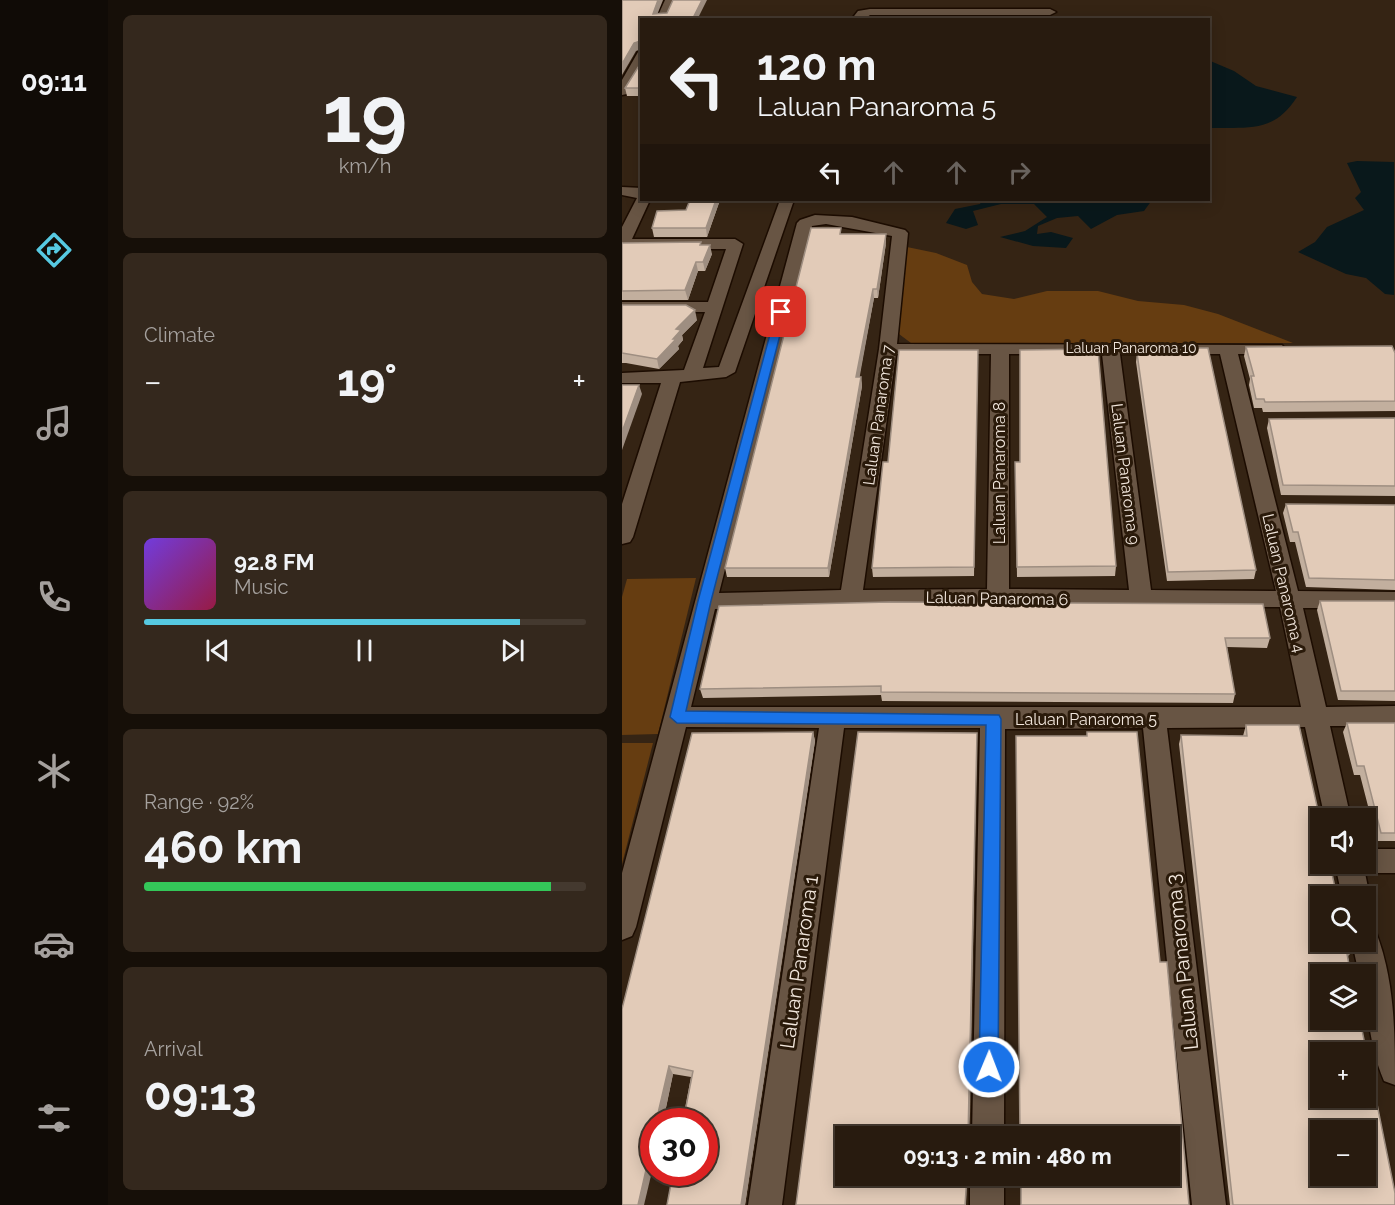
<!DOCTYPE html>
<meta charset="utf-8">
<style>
:root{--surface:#281b0f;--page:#34281d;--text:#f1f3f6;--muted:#a5a19e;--line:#44392f;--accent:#56c9e1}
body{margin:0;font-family:Raleway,sans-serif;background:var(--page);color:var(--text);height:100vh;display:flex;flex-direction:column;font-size:22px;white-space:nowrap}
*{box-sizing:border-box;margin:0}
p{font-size:20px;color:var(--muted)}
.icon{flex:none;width:33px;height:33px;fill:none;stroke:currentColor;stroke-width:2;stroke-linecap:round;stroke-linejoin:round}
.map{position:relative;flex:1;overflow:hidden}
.side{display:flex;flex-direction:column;gap:15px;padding:15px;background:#160f08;width:514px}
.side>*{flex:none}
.guide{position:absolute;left:18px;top:18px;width:570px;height:183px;border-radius:0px;box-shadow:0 3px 15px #0003,0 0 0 2px var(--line);background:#281b0f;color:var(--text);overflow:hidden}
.buttons{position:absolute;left:688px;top:808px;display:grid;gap:12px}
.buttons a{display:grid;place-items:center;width:66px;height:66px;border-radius:0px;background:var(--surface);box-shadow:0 3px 15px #0003,0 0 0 2px var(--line);font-size:30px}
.speed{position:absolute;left:18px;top:1108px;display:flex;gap:12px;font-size:30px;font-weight:700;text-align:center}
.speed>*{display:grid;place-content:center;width:78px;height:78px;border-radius:50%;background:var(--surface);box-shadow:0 3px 15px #0003,0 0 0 2px var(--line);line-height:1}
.speed .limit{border:9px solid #d22;background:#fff;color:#111}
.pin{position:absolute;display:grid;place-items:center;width:51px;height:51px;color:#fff;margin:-26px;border-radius:12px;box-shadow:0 3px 9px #0006}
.me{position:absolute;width:66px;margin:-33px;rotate:1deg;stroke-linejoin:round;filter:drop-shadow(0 0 4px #0008)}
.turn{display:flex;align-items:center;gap:21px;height:126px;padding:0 18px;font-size:27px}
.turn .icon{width:78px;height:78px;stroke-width:2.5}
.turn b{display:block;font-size:42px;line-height:51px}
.lanes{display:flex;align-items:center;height:57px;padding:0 18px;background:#0003;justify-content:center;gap:30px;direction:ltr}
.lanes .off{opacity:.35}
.big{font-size:45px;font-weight:700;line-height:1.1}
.side .card{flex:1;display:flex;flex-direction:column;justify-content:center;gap:9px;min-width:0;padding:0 21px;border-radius:9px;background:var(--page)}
.side .dial{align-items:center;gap:0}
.dial b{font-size:78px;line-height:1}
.song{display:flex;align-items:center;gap:18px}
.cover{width:72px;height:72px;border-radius:9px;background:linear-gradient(135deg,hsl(260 70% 55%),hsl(340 70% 35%))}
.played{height:6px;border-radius:3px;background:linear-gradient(90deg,var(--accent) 85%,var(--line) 85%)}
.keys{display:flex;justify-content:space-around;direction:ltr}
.heat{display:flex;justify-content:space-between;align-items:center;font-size:33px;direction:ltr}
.charge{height:9px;border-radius:4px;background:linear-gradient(90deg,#34c759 92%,var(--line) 0)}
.trip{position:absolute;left:213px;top:1126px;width:345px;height:60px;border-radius:0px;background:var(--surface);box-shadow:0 3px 15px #0003,0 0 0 2px var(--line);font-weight:700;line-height:60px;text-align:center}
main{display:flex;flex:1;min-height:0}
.menu{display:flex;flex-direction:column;width:108px;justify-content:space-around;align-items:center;background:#100b06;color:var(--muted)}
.menu .icon{width:42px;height:42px}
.menu .selected{color:var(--accent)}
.menu b{font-size:27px;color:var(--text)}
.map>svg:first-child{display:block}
</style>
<main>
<nav class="menu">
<b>09:11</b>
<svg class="icon selected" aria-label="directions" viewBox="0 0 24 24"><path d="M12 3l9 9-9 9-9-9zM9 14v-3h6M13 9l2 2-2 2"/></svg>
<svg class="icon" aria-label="music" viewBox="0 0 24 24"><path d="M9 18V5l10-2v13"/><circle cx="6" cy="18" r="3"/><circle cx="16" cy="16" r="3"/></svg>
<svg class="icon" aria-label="phone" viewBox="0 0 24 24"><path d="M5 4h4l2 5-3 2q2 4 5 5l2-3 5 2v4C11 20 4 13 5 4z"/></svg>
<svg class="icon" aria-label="climate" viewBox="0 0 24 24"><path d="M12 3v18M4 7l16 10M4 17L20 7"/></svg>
<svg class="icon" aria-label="car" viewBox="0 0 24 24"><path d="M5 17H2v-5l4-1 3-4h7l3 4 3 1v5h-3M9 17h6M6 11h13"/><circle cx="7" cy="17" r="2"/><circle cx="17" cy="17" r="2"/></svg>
<svg class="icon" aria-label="filters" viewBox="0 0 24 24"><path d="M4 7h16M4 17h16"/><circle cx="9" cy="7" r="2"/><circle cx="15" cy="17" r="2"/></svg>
</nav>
<section class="side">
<div class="card dial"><b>19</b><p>km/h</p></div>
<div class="card"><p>Climate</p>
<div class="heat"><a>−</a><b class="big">19°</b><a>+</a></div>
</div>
<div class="card">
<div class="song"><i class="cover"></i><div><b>92.8 FM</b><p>Music</p></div></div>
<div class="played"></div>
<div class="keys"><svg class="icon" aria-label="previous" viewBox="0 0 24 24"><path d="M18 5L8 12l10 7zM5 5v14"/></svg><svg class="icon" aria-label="pause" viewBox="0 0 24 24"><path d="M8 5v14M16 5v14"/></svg><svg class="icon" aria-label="next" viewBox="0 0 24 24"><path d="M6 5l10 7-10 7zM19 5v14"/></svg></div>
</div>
<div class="card"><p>Range · 92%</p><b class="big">460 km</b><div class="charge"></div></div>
<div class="card"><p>Arrival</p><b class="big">09:13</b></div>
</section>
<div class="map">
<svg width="773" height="1205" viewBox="0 0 773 1205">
<rect width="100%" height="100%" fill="#352414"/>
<g fill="#663d11">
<path d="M285 247 314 253 345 265 350 282 360 294 392 299 425 291H476L516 301 562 305 596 314 671 343H289L277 334Z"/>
<path d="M74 578 36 734 0 735V597L5 579Z"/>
<path d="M0 743H31L0 864Z"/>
</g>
<g fill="#09181b">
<path d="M586 60 612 71 634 86 675 97C651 134 626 127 587 128Z"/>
<path d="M735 161 772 162V295L763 294 744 278 724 274 676 252 693 242 705 227 742 210 733 198 739 192 725 163Z"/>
<path d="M360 200H530L522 211 495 215 469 229 456 216 435 218 416 226 415 234 429 232 451 238 444 248 411 246 378 237 403 231 425 217 412 204H379L351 211 356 225 344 229 324 223 333 209 358 204Z"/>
</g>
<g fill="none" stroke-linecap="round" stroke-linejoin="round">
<g stroke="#1c0c01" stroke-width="3">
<g id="minor">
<path d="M43 0H55L45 20H34Z"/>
<path d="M248 9H428L434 12 428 15H248L241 20H229L236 11Z"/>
<path d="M20 51V67L5 94 0 95V80L16 52Z"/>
<path d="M0 187 20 188V200H28L10 239H113L121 244 81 368 97 367 158 200H172L113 372 104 377 58 382 11 537 8 542 0 544V504L39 383H0V373L62 370 83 312H0V302H86L104 249H0V227L15 198 0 195Z"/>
<path d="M193 215 230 217 283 230 286 233 275 344 660 345 663 349 654 354H616L676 591 773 592V608H681L704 707 773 706V726H708L729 819H703L683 727 545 728 604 1205H570L521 728 383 729 382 1137H350L358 728H222L160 1205H126L197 728 64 727 14 927 10 936 0 940V873L175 223 178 220ZM204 224 270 236 257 349 219 590 97 593 190 226ZM274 354H369L365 589 241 590ZM387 354H480L507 590 387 589ZM498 354H598L654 591 529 590ZM303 605 658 607 679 707H69L93 609Z"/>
<path d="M744 849H773V873H743L748 897 744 906V897H720L713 864H744Z"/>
<path d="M744 928 754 932C773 981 773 1034 773 1085L762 1081C748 1048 744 1010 744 975H737L730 942H744Z"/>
<rect x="348" y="1176" width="34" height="29"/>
</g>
</g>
<use href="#minor" fill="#685544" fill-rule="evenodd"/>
</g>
<g fill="#c2af9e">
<path d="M20 61V96H5L3 88Z"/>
<path d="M98 200 85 237H32L30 228 64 210Z"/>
<path d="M0 243 80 245 90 254 83 271H76L66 300H0Z"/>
<path d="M264 243 256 298H252L237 377H239L240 386 207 577H105L103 568Z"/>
<path d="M0 305 75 320 60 335 61 340 56 346 57 349 37 369 4 363H0Z"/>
<path d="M624 347 773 353V411L641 412 640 408H632L627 385 628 379 622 356Z"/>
<path d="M557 348 634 570 632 579 545 581 514 362 515 353H556Z"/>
<path d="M356 350 352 576 251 577 250 568 266 462Z"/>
<path d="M773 418V496L659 495 645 428 647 419Z"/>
<path d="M393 462 494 566 493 576 395 577Z"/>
<path d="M664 504 773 505V590L684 587 673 542H668L661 513Z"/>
<path d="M698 601H773V701L716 700 695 610Z"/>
<path d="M97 606 648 638 645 648 605 647 613 694 611 703 260 701 259 695 81 698 78 689Z"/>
<path d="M725 723H773V841H755L738 775H732L721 732Z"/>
<path d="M624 725 727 954 726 957 773 1205H608L557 744 559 735 621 736Z"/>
<path d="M191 732 193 741 123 1205H45L69 1077 51 1074 41 1122H32L0 1009Z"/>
</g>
<g fill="#9e8e81">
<path d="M36 0H41L33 20 31 14Z"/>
<path d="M80 0H85L75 20H70Z"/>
<path d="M18 41 19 49 14 51 0 75V64L12 43Z"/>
<path d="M94 200H98L85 237 84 228Z"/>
<path d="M264 234V243L256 298 255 289Z"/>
<path d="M88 245 90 254 83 271 81 262Z"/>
<path d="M74 262 76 271 66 300 63 290Z"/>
<path d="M251 289 252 298 236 386 234 377Z"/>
<path d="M73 310 75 320 60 335 61 340 56 346 57 349 37 369 35 359 51 339 54 329Z"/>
<path d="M239 377 240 386 207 577 206 568Z"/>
<path d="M17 385 20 394 0 450V432Z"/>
<path d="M191 732 193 741 123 1205H119Z"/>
<path d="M355 733 348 1114 347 1137H346Z"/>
<path d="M47 1066 51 1074 41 1122H34Z"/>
<path d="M32 1135V1163L22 1205H16Z"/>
<path d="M345 1176 344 1205H343Z"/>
</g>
<g fill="#e2cbb8" stroke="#9e8e81" stroke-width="1.5" fill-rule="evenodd">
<path d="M0 0H36L31 14 45 13 51 0H80L70 20H20V42L18 41 12 43 0 64Z"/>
<path d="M20 61V88H3Z"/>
<path d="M68 200H94L84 228H30L35 211 64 210Z"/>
<path d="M189 228H219L218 234H264L255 289H251L234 377H239L206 568H103Z"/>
<path d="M79 242 78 245H88L81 262H74L63 290 0 291V243Z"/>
<path d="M0 305H64L73 310 54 329 59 330 51 339H54L35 359 0 353Z"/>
<path d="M770 346 773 353V401L643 402 642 399H634L629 376H632L624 347Z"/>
<path d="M557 348H586L634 570 546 572 515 353H558Z"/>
<path d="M476 349 494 566 395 567 393 462H398V350Z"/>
<path d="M277 350H356L352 567 250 568 261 462H266Z"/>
<path d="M0 385H17L0 432Z"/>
<path d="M773 418V486L661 485 647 419Z"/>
<path d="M664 504 773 505V580L687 578 676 532H671Z"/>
<path d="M698 601H773V691H719Z"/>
<path d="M268 602 641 604 648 638H603L613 694 259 692V686L78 689 97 606Z"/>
<path d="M725 723H773V833H759L742 766H735Z"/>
<path d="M624 725H677L699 824V864H708L715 897H699V942H725L727 954H725L729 975H699V1020H738L773 1193V1205H611L559 735 625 736ZM699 1053H744V1098H699ZM699 1131H744V1176H699Z"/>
<path d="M191 732 119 1205H45L51 1173H82V1122H61L71 1071 47 1066 34 1122H32V1135L16 1205H0V1009L70 733Z"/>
<path d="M236 732 355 733 346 1137H224V1176H345L343 1205H174Z"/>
<path d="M465 732H515L538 962H545L567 1205H399V1176H548V1137H398L394 736H465Z"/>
</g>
<path fill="#1a73e8" stroke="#114b97" stroke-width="1.5" d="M159 309 164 312 89 601 64 711 377 715 379 719 376 1067 373 1074 367 1077 360 1074 357 1067 364 725 55 723 48 717 76 601 154 312Z"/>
<g text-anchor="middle" stroke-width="6" stroke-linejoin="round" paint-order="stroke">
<g font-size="14" fill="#f1e6dc" stroke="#2a1a0a">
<text x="509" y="353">Laluan Panaroma 10</text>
</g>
<g font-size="16" fill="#f1e6dc" stroke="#2a1a0a">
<text transform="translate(256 415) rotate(-82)" y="6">Laluan Panaroma 7</text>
<text transform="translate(377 473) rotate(-90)" y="6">Laluan Panaroma 8</text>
<text transform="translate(504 474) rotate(83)" y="6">Laluan Panaroma 9</text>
<text transform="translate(662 583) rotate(77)" y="6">Laluan Panaroma 4</text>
<text transform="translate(375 598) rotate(1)" y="6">Laluan Panaroma 6</text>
<text x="464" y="725">Laluan Panaroma 5</text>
</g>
<g font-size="20" fill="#f1e6dc" stroke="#2a1a0a">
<text transform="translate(177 962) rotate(-82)" y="7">Laluan Panaroma 1</text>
<text transform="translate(560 962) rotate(-96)" y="7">Laluan Panaroma 3</text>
</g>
</g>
</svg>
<div class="buttons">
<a><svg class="icon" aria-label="sound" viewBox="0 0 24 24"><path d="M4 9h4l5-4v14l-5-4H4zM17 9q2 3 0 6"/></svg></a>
<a><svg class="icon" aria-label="search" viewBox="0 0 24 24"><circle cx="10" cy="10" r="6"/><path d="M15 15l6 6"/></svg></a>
<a><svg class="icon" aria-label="layers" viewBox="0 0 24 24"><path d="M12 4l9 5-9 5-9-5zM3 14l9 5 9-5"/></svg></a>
<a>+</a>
<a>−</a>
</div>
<div class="speed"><div class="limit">30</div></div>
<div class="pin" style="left:159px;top:312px;background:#d93025"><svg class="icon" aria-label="arrive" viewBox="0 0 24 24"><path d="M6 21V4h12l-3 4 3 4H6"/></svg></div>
<svg class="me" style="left:367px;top:1067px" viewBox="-20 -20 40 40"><circle r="17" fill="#1a73e8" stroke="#fff" stroke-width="3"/><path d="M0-11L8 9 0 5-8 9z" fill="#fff"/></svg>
<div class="trip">09:13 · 2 min · 480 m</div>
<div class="guide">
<div class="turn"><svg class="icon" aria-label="left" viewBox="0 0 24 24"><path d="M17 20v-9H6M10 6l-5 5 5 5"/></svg><div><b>120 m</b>Laluan Panaroma 5</div></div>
<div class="lanes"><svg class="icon" aria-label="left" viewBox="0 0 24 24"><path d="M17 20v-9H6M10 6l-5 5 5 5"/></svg><svg class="icon off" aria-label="ahead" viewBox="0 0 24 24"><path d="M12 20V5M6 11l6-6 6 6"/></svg><svg class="icon off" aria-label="ahead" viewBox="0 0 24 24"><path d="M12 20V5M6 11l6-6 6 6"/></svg><svg class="icon off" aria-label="right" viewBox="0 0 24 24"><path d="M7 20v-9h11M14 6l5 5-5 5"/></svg></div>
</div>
</div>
</main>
